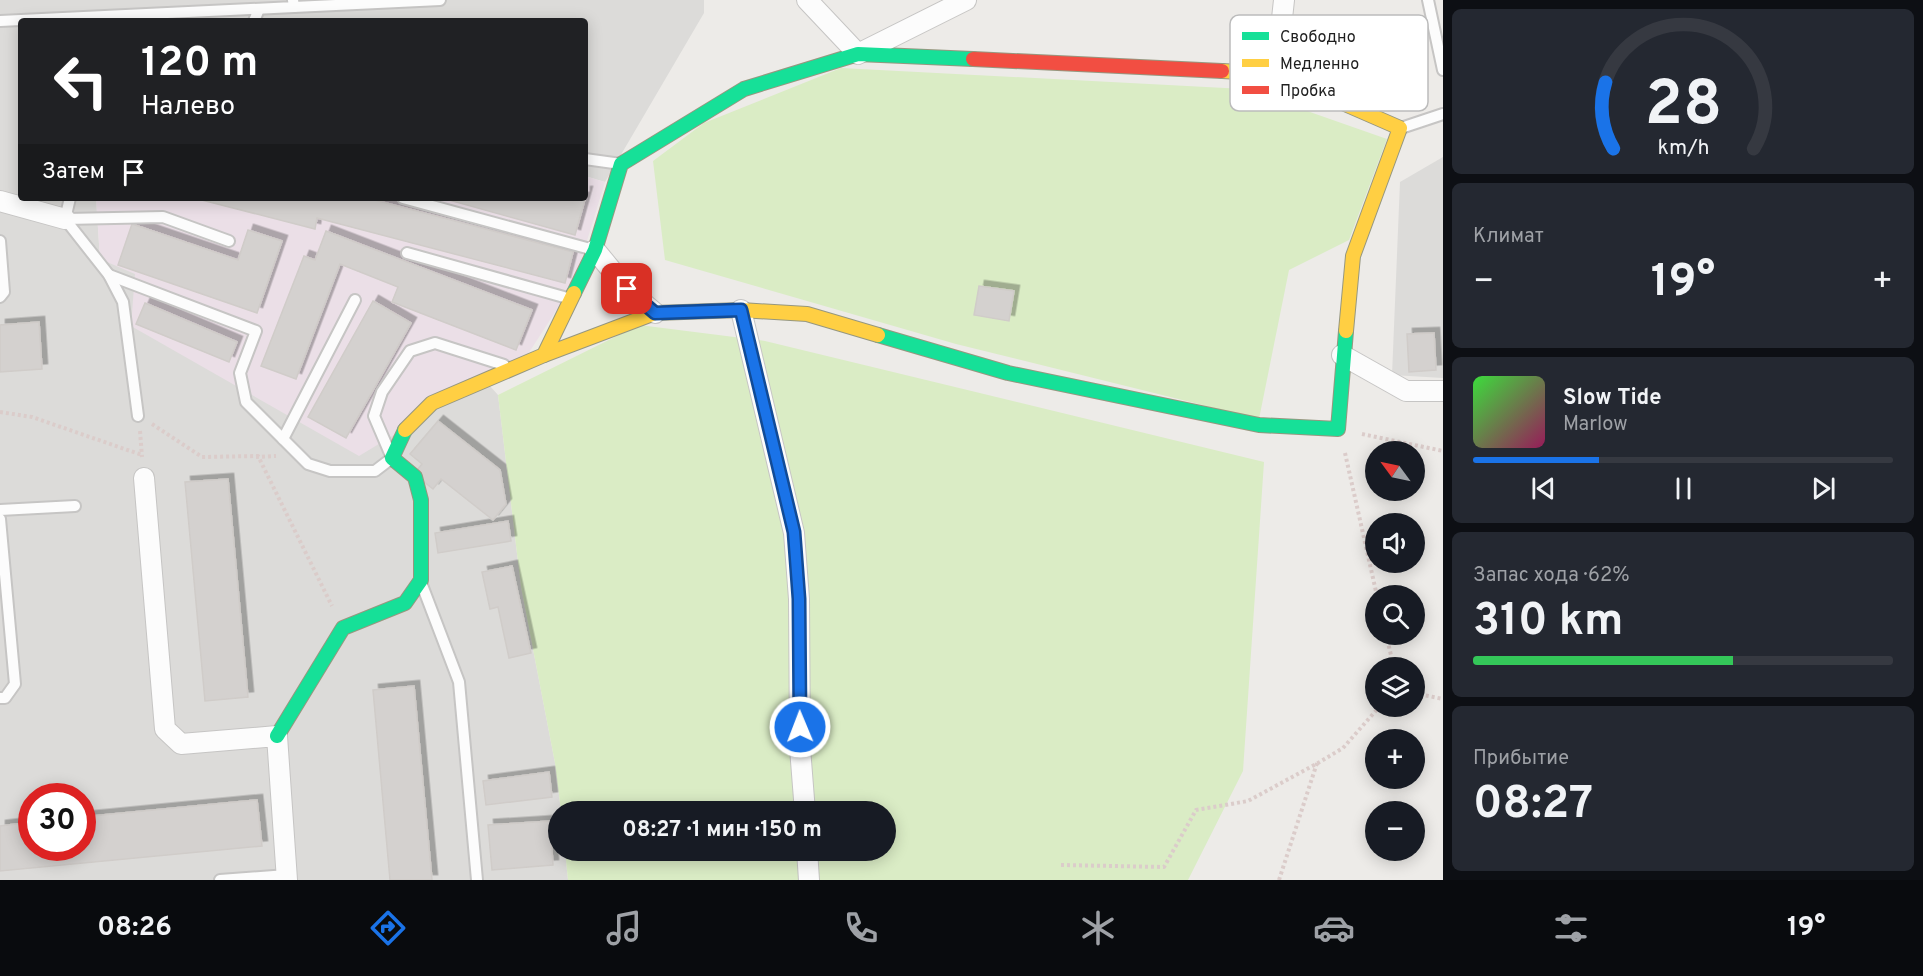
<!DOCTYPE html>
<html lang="ru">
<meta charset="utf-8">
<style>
:root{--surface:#171b24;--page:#242831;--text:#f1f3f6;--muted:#9ea1a6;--line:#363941;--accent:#1a73e8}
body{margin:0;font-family:Overpass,sans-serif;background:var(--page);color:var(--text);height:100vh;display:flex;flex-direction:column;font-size:22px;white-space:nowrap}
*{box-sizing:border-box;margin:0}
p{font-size:20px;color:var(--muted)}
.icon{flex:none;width:33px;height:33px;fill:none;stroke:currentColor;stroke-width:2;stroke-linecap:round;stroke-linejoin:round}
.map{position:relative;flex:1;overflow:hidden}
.details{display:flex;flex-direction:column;gap:9px;padding:9px;background:#0d0f14;width:480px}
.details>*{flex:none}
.top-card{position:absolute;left:18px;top:18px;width:570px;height:183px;border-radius:6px;box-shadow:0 3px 15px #0003;background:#202124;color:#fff;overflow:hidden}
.needle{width:39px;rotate:303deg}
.buttons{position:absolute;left:1365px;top:441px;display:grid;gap:12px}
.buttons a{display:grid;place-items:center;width:60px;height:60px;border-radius:50%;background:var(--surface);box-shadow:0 3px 15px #0003;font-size:30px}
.speed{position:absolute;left:18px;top:783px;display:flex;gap:12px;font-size:30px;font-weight:700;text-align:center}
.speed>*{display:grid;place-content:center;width:78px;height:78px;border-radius:50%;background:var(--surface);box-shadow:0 3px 15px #0003;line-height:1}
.speed .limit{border:9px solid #d22;background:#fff;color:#111}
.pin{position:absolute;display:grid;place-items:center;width:51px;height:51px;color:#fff;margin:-26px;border-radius:12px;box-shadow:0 3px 9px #0006}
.me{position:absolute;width:66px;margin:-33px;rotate:359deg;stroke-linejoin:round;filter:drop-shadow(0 0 4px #0008)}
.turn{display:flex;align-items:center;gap:21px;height:126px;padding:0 24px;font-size:27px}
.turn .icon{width:78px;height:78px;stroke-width:2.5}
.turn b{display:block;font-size:42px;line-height:51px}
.then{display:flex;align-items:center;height:57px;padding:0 24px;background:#0003;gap:12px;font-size:22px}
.big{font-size:45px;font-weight:700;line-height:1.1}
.details .widget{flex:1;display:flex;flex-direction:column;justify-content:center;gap:9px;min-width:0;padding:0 21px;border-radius:9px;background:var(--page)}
.details .dial{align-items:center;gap:0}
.dial svg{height:156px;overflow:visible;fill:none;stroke:var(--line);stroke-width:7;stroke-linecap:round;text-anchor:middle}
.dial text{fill:var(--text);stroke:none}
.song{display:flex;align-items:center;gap:18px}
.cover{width:72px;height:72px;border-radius:9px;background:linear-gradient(135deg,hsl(120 70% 55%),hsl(330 70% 35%))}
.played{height:6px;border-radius:3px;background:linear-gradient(90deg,var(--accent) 30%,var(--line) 30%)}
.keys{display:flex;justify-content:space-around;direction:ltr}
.heat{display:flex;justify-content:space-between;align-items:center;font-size:33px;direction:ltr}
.charge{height:9px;border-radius:4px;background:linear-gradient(90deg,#34c759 62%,var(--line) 0)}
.trip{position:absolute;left:548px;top:801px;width:348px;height:60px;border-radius:30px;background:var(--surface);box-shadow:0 3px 15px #0003;font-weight:700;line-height:60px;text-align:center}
.menu{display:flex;height:96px;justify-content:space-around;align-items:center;background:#090b0e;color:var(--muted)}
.menu .icon{width:42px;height:42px}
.menu .current{color:var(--accent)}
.menu b{font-size:27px;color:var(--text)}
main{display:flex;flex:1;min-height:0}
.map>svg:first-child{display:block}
</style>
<main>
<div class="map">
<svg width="1443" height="880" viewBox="0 0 1443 880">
<defs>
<filter id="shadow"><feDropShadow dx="5.5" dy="-5.5" stdDeviation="0" flood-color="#0004"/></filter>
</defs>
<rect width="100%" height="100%" fill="#edebe8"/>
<g fill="#dcdbd9" fill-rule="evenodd">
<path d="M0 0H704V13L605 182 585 176V21H21V198H96L100 259 481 376 498 395 521 587 555 763 561 811 558 812V850L565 851 568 880H0ZM32 796H82V848H32Z"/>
<path d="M1443 157V378L1392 375 1400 182Z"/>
</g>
<path fill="#ebdfe7" d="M585 176 605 182 574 283 528 354 359 456 131 326 135 274 100 259 96 198H585Z"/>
<g fill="#daecc5">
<path d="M841 68 1244 89 1387 139 1349 240 1289 270 1259 419 956 344 665 260 653 161 704 123Z"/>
<path d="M639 325 765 341 1264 462 1243 771 1188 880H568L565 851 885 850V812L561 811 555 763 521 587 498 395Z"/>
</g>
<g fill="#d4d1cf" stroke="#d0ccc9" stroke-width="1.5" filter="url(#shadow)">
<path d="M585 192H587L575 235 442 198H585Z"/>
<path d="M194 198H367L573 252 565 283 317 218 315 229Z"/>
<path d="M132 224 238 260 248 230 282 241 257 313 118 265Z"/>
<path d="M326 231 532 310 516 350 392 302 398 287 340 264 296 379 261 366 304 256 315 260Z"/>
<path d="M979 286 1014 291 1009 321 974 315Z"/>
<path d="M373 301 411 323 346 438 308 417Z"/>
<path d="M145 303 237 342 229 362 136 324Z"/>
<path d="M39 322 42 369 0 372V325Z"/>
<path d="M1434 333 1436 370 1409 372 1407 334Z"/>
<path d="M438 421 500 470 506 504 493 520 441 479 433 489 414 474 422 464 410 454Z"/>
<path d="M228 479 248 697 205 701 185 482Z"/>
<path d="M508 521 511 541 438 553 435 533Z"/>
<path d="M512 566 531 653 509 658 498 607 490 609 482 572Z"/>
<path d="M414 686 432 880H390L373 690Z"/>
<path d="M549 772 552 797 486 805 483 781Z"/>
<path d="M257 800 262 846 0 871V826L32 822V848H82V817Z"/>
<path d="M550 821 553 865 492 870 488 825Z"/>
</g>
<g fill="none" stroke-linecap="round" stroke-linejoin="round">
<g stroke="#c6c5c4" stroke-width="14">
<g id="lane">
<path d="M1428 0 1443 70"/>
<path d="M294 7 440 0"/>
<path d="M0 21 294 7 293 0"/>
<path d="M254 21 259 9"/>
<path d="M1401 128 1443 114"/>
<path d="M585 159 621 164"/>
<path d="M403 198 594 250"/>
<path d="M65 219 109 275 123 302 138 416"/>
<path d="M65 219 163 217 229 241"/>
<path d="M65 219 70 198"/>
<path d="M0 241 4 292 0 297"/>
<path d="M407 253 571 299"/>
<path d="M109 275 256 331 240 373 246 402 308 464 330 471H375L392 458 374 416 382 392 410 351 435 343 504 365"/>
<path d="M283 439 355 300"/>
<path d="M0 510 75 506"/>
<path d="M0 519 15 684 5 698H0"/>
<path d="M422 585 459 682 477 880"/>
<path d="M220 880 287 875"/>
</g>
</g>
<g stroke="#c6c5c4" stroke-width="22">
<g id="street">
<path d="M807 0 858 54 966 0"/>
<path d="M1276 74 1284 0"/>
<path d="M0 201 65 219"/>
<path d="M595 250 627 289 655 313"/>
<path d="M741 310 794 533 799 599 800 748 805 812"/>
<path d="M1342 355 1406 391H1443"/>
<path d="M144 478 165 729 181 744 277 736 287 880"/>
<path d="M807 850 809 880"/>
</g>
</g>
<g stroke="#96977f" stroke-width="16">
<g id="fast">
<path d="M574 293 595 250 621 164 744 89 858 54 973 59"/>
<path d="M878 335 1008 373 1259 425 1338 429 1346 331"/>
<path d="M277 736 343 628 405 603 421 580V500L415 477 392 458 405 430"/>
</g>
</g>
<g stroke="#96977f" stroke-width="16">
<g id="slow">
<path d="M1222 71 1276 74 1400 128 1353 256 1346 331"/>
<path d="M544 355 655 313 741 310 807 314 878 335"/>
<path d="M405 430 432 403 544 355 574 293"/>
</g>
</g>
<g stroke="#96977f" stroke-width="16">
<path id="jam" d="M973 59 1222 71"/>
</g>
<g stroke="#dbccca" stroke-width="4" stroke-dasharray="3 3" stroke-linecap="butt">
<path d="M0 412 32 417 142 455"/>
<path d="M152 424 202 457 258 456 332 606"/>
<path d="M140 431 142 457"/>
<path d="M1362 434 1443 451"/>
<path d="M1345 453 1377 596"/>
<path d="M256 457 276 456"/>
<path d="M1386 634 1394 668"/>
<path d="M1414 693 1443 699"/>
<path d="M1061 865 1164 867 1196 810 1248 801 1318 763 1343 748 1380 706"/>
<path d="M1279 880 1317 763"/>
</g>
<use href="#lane" stroke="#fcfcfc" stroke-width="10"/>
<use href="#street" stroke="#fcfcfc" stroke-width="20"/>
<use href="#fast" stroke="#16e098" stroke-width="14"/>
<use href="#slow" stroke="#ffcf43" stroke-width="14"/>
<use href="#jam" stroke="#f24e42" stroke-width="14"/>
</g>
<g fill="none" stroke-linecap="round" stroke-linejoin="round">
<g stroke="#114b97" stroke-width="15">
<path id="route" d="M627 289 655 313 741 310 794 532 799 599 800 727"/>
</g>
<use href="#route" stroke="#1a73e8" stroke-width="10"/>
</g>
<rect x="1230" y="15" width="198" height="96" rx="9" fill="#fff" stroke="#bcbcbc" stroke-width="1.5"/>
<rect x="1242" y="32" width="27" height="8" fill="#16e098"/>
<rect x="1242" y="59" width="27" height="8" fill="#ffcf43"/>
<rect x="1242" y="86" width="27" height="8" fill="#f24e42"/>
<g font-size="16" fill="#1f1f1f">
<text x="1280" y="42">Свободно</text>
<text x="1280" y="69">Медленно</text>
<text x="1280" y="96">Пробка</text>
</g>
</svg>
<div class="buttons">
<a><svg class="needle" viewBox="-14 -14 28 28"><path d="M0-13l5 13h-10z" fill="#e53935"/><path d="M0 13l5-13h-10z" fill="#9ea1a6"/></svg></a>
<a><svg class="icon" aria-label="sound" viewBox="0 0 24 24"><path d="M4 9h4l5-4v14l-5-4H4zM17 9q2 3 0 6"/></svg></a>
<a><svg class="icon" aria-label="search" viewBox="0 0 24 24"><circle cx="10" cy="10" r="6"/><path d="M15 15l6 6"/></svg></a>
<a><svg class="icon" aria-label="layers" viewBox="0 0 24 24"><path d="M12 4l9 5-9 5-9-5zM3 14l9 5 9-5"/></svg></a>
<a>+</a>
<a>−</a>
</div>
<div class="speed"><div class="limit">30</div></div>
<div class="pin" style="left:627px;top:289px;background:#d93025"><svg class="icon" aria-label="arrive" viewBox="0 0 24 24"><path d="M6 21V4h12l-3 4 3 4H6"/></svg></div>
<svg class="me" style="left:800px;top:727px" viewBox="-20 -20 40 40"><circle r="17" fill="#1a73e8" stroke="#fff" stroke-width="3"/><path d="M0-11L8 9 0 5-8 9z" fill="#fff"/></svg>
<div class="trip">08:27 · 1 мин · 150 m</div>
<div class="top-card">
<div class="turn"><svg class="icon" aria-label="left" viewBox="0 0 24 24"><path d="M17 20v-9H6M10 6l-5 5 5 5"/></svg><div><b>120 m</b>Налево</div></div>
<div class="then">Затем<svg class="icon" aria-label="arrive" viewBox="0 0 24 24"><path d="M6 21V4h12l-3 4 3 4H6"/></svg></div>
</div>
</div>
<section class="details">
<div class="widget dial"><svg viewBox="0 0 100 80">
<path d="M14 69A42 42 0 1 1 86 69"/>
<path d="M14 69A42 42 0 0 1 10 35" stroke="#1a73e8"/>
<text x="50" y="56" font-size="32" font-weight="700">28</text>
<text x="50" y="72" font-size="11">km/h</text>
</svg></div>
<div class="widget"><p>Климат</p>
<div class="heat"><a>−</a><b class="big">19°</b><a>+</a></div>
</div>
<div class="widget">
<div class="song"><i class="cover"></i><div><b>Slow Tide</b><p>Marlow</p></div></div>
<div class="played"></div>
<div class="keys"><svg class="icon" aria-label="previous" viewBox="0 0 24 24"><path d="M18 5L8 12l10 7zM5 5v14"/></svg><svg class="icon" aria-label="pause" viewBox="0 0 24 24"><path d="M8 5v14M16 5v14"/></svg><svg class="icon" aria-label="next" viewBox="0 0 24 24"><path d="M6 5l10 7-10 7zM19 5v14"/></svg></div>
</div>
<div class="widget"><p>Запас хода · 62%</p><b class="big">310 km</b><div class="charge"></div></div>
<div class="widget"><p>Прибытие</p><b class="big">08:27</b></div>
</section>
</main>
<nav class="menu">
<b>08:26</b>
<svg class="icon current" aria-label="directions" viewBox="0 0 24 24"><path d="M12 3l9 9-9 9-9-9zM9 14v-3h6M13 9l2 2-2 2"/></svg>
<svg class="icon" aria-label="music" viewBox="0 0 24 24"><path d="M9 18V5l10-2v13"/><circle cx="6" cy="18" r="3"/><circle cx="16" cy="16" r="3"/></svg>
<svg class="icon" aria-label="phone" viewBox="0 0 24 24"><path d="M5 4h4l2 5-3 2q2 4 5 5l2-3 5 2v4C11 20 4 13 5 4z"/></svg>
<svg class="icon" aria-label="climate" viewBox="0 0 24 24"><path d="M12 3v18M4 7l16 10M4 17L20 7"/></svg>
<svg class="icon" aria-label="car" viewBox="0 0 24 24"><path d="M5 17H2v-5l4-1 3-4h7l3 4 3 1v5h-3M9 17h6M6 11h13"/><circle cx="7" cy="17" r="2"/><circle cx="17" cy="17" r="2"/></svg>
<svg class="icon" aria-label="filters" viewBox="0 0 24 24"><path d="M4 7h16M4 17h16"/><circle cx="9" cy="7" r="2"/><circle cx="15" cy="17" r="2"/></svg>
<b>19°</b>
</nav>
